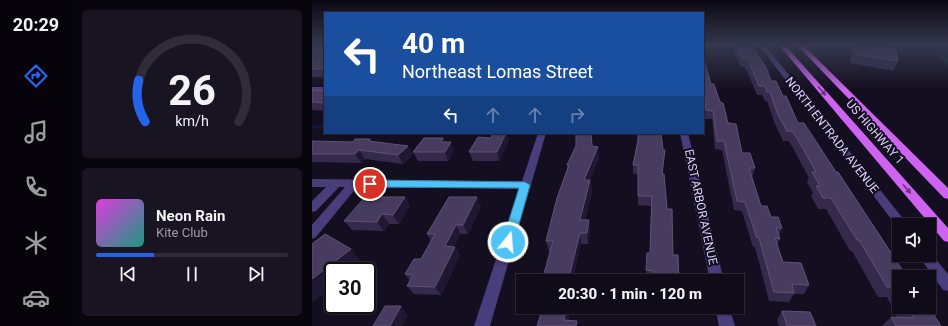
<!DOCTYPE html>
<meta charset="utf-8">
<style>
:root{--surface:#0f0b18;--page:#181421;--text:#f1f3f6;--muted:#9b9ba2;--line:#2f2b37;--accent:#2563eb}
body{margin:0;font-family:Roboto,sans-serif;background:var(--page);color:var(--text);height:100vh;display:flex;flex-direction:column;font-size:15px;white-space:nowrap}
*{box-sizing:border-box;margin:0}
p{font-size:13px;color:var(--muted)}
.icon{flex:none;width:22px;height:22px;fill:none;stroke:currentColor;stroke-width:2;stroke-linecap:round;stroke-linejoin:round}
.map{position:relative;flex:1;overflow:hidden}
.side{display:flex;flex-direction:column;gap:10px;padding:10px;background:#08060d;width:240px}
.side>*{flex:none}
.hud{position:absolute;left:12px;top:12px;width:380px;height:122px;border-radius:0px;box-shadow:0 1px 3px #0004,0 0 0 1px var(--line);background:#1a4fa0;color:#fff;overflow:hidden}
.fabs{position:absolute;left:580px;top:218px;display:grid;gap:8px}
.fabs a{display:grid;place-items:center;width:44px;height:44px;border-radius:0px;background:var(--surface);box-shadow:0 1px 3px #0004,0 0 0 1px var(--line);font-size:20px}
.speed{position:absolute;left:12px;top:262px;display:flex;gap:8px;font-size:20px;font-weight:700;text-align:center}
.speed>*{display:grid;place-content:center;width:52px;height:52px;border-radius:50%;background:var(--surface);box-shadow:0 1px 3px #0004,0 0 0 1px var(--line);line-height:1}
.speed .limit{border:2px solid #111;border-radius:6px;background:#fff;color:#111}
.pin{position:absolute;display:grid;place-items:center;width:34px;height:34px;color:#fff;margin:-17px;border:2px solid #fff;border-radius:50%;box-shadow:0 1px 4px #0007}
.me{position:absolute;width:44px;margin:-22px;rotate:17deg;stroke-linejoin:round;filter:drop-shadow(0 0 3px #0008)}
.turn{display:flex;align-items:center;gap:14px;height:84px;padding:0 12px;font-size:18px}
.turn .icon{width:52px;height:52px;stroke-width:2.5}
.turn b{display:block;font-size:28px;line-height:34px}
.lanes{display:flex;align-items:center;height:38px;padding:0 12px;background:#0003;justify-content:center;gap:20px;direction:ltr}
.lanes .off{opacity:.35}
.side .card{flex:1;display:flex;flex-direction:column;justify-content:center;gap:6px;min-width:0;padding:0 14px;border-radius:6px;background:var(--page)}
.side .dial{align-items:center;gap:0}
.dial svg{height:104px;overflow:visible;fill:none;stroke:var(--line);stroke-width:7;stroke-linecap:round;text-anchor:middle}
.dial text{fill:var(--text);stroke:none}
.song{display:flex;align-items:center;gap:12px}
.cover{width:48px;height:48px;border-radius:6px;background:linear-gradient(135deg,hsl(300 70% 55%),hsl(170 70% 35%))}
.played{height:4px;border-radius:2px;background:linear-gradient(90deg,var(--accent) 30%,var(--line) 30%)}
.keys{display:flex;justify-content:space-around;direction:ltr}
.trip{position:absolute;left:204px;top:274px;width:228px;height:40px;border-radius:0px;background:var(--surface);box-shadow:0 1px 3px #0004,0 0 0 1px var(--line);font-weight:800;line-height:40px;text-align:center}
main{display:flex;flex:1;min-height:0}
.tabs{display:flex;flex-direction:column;width:72px;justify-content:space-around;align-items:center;background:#06040a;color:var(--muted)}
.tabs .icon{width:28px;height:28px}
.tabs .current{color:var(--accent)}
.tabs b{font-size:18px;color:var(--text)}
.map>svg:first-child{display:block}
</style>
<main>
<nav class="tabs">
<b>20:29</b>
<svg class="icon current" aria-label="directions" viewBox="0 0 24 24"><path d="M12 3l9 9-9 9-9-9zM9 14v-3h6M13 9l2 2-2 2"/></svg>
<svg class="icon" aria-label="music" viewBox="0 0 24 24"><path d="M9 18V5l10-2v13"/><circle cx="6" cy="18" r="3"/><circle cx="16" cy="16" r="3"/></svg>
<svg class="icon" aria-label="phone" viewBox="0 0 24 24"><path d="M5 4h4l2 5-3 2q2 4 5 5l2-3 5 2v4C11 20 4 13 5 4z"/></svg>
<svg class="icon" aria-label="climate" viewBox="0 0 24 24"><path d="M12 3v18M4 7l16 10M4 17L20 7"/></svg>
<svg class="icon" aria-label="car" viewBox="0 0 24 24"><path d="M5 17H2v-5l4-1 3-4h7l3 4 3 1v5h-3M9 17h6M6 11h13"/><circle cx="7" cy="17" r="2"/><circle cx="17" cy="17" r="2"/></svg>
</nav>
<section class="side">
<div class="card dial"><svg viewBox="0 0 100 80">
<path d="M14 69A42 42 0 1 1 86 69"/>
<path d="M14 69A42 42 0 0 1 9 37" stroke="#2563eb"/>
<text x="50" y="56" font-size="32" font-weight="700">26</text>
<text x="50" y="72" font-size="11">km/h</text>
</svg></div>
<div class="card">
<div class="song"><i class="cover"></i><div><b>Neon Rain</b><p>Kite Club</p></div></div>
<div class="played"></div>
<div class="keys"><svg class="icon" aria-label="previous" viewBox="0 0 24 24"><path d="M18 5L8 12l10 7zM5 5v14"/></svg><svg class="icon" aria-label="pause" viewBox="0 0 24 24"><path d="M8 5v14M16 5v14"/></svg><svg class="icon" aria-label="next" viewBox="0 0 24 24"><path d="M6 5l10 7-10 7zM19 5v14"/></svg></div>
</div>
</section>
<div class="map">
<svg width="636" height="326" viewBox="0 0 636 326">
<rect width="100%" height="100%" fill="#140f20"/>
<path fill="#132729" d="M628 45H636V65L622 52Z"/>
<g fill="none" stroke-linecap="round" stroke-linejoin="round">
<path stroke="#0e183a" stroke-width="3" d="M0 127H13"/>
<g fill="#483e7b" fill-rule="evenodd">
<path d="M447 45H453L596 225H587V229L586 228Z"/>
<rect x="0" y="87" width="13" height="4"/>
<path d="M226 133H234L178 326H162L207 189 45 187 4 237 0 239V225L33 187H27L4 211 0 212V201L14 187H0V179L210 181Z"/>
<path d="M368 133H376L412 281H398Z"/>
<path d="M617 251 636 274V291L631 290 606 255H617Z"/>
<path d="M403 307H417L423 326H407Z"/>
</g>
<g fill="#ce63f1" fill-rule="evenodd">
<path d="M467 45H473L636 228V242L632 241Z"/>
<path d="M485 45H491L636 188V199L632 198Z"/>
</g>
</g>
<g fill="#352a4c">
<rect x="0" y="45" width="13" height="32"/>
<path d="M391 45 393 64 399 84 408 102 416 123 430 153 443 168 440 177 449 206 470 228 467 235 468 239 465 245 471 262 497 285 492 294H482L477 302 457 301 443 247H441L430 211 422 210 410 150 403 149 400 119H393L391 105Z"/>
<path d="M420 45H434L459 81 471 96 486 123 587 277V307H617L629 326H570L579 317H585L575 297H566L540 251H538L514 209H506L499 196 501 193 495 182 497 178 481 148 477 141H471L463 124 455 101H453L450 95H445L435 71 432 67H429L420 47Z"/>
<path d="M539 45H560L559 46 586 61 581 71 538 63Z"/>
<path d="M0 90 13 91V111L0 110Z"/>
<path d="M131 138 133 142 142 151 136 161H106L101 152Z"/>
<path d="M58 139 59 141 101 154 91 164 53 159 49 163 0 162V141L41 142Z"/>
<path d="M197 140 187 161H161L157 152Z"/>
<path d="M326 140 351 174 355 209 361 255 367 281H341V280L334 279 335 253H338L339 206 326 205V174H321V165Z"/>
<path d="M264 146H280L287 158 278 180 280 192 273 220 278 232 276 244H269L237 252 234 241 255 170V165Z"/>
<path d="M93 197 98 206 87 224H77L72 231 40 230 32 221Z"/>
<path d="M169 206 156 234H148L142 247 148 255 129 295 102 294 95 286 98 281 93 274 109 259 119 241 115 234Z"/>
<path d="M470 311 504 326H467L465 320Z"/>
</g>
<g fill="#201733">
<path d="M194 133H195L197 140 187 161 185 152Z"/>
<path d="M131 138 135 147 129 142Z"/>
<path d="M139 142 142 151 136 161 133 152Z"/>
<path d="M96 146 101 154 91 164 86 155Z"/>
<path d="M286 147 287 158 273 191 272 180Z"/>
<path d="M47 150 53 159 49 163 43 154Z"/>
<path d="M278 180 280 192 270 231 268 220Z"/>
<path d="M93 197 98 206 87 224 81 215Z"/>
<path d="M165 197 169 206 156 234 151 225Z"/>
<path d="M70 214 77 224 72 231 65 222Z"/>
<path d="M277 220 278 232 276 244 275 233Z"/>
<path d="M144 225 148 234 138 255 133 246Z"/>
<path d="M268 233 269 244 261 281H256Z"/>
<path d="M143 247 148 255 129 295 123 287Z"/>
<path d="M39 249 50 263 39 271H21V286L1 302 0 301V279Z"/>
<path d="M89 306 96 315 90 326H78Z"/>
<path d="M255 307H257L259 312 255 326 252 320Z"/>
</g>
<g fill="#473c5f" stroke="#5e5377">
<rect x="0" y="45" width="13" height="24"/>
<path d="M391 45 393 64 399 84H402L408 102 411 103 416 123 424 124 430 153H438L443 168H437L449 206H455L459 217H466L470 228H464L468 239 463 238 471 262 489 263 497 285 480 284 482 293 462 292 447 238H445L433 202 425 201 412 141H405L401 111 394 110 392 93H391Z"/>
<path d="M424 45H434L440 47 454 67 459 81H464L471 96H474L486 123H492L524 172H526L595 277H587V293L584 287H575L547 240H545L519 198H511L504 186H508L500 172H504L485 138 480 131H475L466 115 458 92H455L453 86H447L437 62 434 59H431Z"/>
<path d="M542 45H560L559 46 584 49 586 61 542 54Z"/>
<path d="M0 90 13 91V103L0 102Z"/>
<path d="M181 133H194L185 152H157L166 137 179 138Z"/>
<path d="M264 133H279L280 146 286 147 272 180H278L268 220H277L275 233H268L256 281H230L241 241H234L245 198 257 165H255L264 146Z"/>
<path d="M326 133H349L351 150H353L350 174H352L355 209H360L361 255H366L367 281H341L342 271 334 270 335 253H338L340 196H326V165H321L326 140Z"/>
<path d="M112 138H131L129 142H139L133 152H101Z"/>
<path d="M43 139H58L57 141 96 146 86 155 47 150 43 154H0V141L41 142Z"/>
<path d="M53 197H93L81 215 70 214 65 222 32 221Z"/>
<path d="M137 197H165L151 225H144L133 246 143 247 123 287 95 286 101 275 93 274 102 259H109L123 234H115Z"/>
<path d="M13 234 39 249 0 279V255L2 254 0 253V244Z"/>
<path d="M73 306H89L78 326H61Z"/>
<path d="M231 307H255L252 320 265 321 264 326H225Z"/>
<path d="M595 307H617L629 326H584L579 317 602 318Z"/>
<path d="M470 311 498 312 504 326H475Z"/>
</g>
<defs><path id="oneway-solid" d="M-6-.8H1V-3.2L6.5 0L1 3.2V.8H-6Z"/></defs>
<g fill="#68357e">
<use href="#oneway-solid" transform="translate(510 91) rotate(49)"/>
<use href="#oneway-solid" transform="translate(595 189) rotate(49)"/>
</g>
<linearGradient id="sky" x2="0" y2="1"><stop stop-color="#0b0812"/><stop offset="0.5" stop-color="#34374e"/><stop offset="1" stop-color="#34374e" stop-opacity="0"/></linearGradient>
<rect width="636" height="90" fill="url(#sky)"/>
<path fill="#4fc3f7" stroke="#337fa1" d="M58 180 213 182 218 185 202 242 200 245 196 246 192 245 190 242 207 188 58 187 53 184Z"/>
<g text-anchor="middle" stroke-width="4" stroke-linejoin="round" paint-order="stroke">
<g font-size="12" fill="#dcd2fb" stroke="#140f20">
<text transform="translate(563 132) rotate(49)" y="4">US HIGHWAY 1</text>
<text transform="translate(520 135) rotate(52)" y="4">NORTH ENTRADA AVENUE</text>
<text transform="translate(389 207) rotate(78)" y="4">EAST ARBOR AVENUE</text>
</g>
</g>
</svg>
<div class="fabs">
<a><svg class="icon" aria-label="sound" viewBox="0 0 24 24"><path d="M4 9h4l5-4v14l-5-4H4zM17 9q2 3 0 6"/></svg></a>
<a>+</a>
</div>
<div class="speed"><div class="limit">30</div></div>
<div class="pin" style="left:58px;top:184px;background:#d93025"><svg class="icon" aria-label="arrive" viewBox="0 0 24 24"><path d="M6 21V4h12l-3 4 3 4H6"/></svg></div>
<svg class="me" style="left:196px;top:242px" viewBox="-20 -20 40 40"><circle r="17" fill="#4fc3f7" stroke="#fff" stroke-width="3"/><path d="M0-11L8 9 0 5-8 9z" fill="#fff"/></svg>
<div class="trip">20:30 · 1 min · 120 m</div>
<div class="hud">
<div class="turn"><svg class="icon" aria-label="left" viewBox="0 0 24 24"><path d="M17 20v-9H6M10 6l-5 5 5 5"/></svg><div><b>40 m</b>Northeast Lomas Street</div></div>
<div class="lanes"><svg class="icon" aria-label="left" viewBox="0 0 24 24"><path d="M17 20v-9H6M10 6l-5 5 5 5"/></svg><svg class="icon off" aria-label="ahead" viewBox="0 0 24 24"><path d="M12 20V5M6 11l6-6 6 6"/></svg><svg class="icon off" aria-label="ahead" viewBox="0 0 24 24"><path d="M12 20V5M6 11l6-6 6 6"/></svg><svg class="icon off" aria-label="right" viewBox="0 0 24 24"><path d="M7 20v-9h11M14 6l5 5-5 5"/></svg></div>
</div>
</div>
</main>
